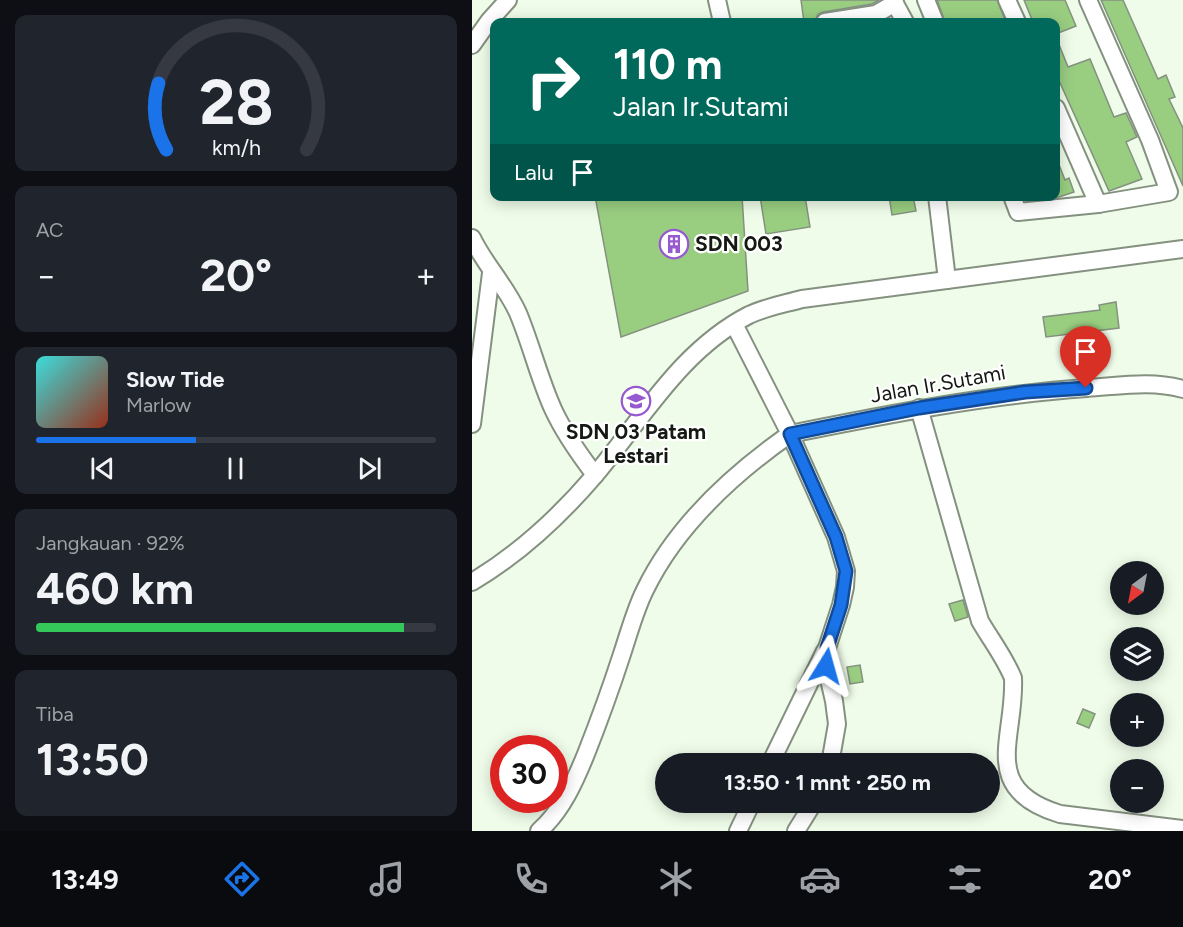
<!DOCTYPE html>
<html lang="id">
<meta charset="utf-8">
<style>
:root{--surface:#171b24;--page:#20242c;--text:#f1f3f6;--muted:#9ea1a6;--line:#363941;--accent:#1a73e8}
body{margin:0;font-family:Figtree,sans-serif;background:var(--page);color:var(--text);height:100vh;display:flex;flex-direction:column;font-size:22px;white-space:nowrap}
*{box-sizing:border-box;margin:0}
p{font-size:20px;color:var(--muted)}
.icon{flex:none;width:33px;height:33px;fill:none;stroke:currentColor;stroke-width:2;stroke-linecap:round;stroke-linejoin:round}
.map{position:relative;flex:1;overflow:hidden}
.drawer{display:flex;flex-direction:column;gap:15px;padding:15px;background:#0d0f14;width:472px}
.drawer>*{flex:none}
.hud{position:absolute;left:18px;top:18px;width:570px;height:183px;border-radius:12px;box-shadow:0 3px 15px #0003;background:#00695c;color:#fff;overflow:hidden}
.needle{width:39px;rotate:212deg}
.controls{position:absolute;left:638px;top:561px;display:grid;gap:12px}
.controls a{display:grid;place-items:center;width:54px;height:54px;border-radius:50%;background:var(--surface);box-shadow:0 3px 15px #0003;font-size:30px}
.speed{position:absolute;left:18px;top:735px;display:flex;gap:12px;font-size:30px;font-weight:700;text-align:center}
.speed>*{display:grid;place-content:center;width:78px;height:78px;border-radius:50%;background:var(--surface);box-shadow:0 3px 15px #0003;line-height:1}
.speed .limit{border:9px solid #d22;background:#fff;color:#111}
.pin{position:absolute;display:grid;place-items:center;width:51px;height:51px;color:#fff;margin:-62px -26px;border-radius:50% 50% 50% 0;rotate:-45deg;box-shadow:0 0 6px #0007}
.pin .icon{rotate:45deg}
.me{position:absolute;width:66px;margin:-33px;rotate:8deg;stroke-linejoin:round;filter:drop-shadow(0 0 4px #0008)}
.turn{display:flex;align-items:center;gap:21px;height:126px;padding:0 24px;font-size:27px}
.turn .icon{width:78px;height:78px;stroke-width:2.5}
.turn b{display:block;font-size:42px;line-height:51px}
.then{display:flex;align-items:center;height:57px;padding:0 24px;background:#0003;gap:12px;font-size:22px}
.big{font-size:45px;font-weight:700;line-height:1.1}
.drawer .widget{flex:1;display:flex;flex-direction:column;justify-content:center;gap:9px;min-width:0;padding:0 21px;border-radius:12px;background:var(--page)}
.drawer .dial{align-items:center;gap:0}
.dial svg{height:156px;overflow:visible;fill:none;stroke:var(--line);stroke-width:7;stroke-linecap:round;text-anchor:middle}
.dial text{fill:var(--text);stroke:none}
.song{display:flex;align-items:center;gap:18px}
.cover{width:72px;height:72px;border-radius:9px;background:linear-gradient(135deg,hsl(180 70% 55%),hsl(10 70% 35%))}
.played{height:6px;border-radius:3px;background:linear-gradient(90deg,var(--accent) 40%,var(--line) 40%)}
.keys{display:flex;justify-content:space-around;direction:ltr}
.heat{display:flex;justify-content:space-between;align-items:center;font-size:33px;direction:ltr}
.charge{height:9px;border-radius:4px;background:linear-gradient(90deg,#34c759 92%,var(--line) 0)}
.trip{position:absolute;left:183px;top:753px;width:345px;height:60px;border-radius:30px;background:var(--surface);box-shadow:0 3px 15px #0003;font-weight:700;line-height:60px;text-align:center}
.tabs{display:flex;height:96px;justify-content:space-around;align-items:center;background:#090b0e;color:var(--muted)}
.tabs .icon{width:42px;height:42px}
.tabs .active{color:var(--accent)}
.tabs b{font-size:27px;color:var(--text)}
main{display:flex;flex:1;min-height:0}
.map>svg:first-child{display:block}
</style>
<main>
<section class="drawer">
<div class="widget dial"><svg viewBox="0 0 100 80">
<path d="M14 69A42 42 0 1 1 86 69"/>
<path d="M14 69A42 42 0 0 1 10 35" stroke="#1a73e8"/>
<text x="50" y="56" font-size="32" font-weight="700">28</text>
<text x="50" y="72" font-size="11">km/h</text>
</svg></div>
<div class="widget"><p>AC</p>
<div class="heat"><a>−</a><b class="big">20°</b><a>+</a></div>
</div>
<div class="widget">
<div class="song"><i class="cover"></i><div><b>Slow Tide</b><p>Marlow</p></div></div>
<div class="played"></div>
<div class="keys"><svg class="icon" aria-label="previous" viewBox="0 0 24 24"><path d="M18 5L8 12l10 7zM5 5v14"/></svg><svg class="icon" aria-label="pause" viewBox="0 0 24 24"><path d="M8 5v14M16 5v14"/></svg><svg class="icon" aria-label="next" viewBox="0 0 24 24"><path d="M6 5l10 7-10 7zM19 5v14"/></svg></div>
</div>
<div class="widget"><p>Jangkauan · 92%</p><b class="big">460 km</b><div class="charge"></div></div>
<div class="widget"><p>Tiba</p><b class="big">13:50</b></div>
</section>
<div class="map">
<svg width="711" height="831" viewBox="0 0 711 831">
<rect width="100%" height="100%" fill="#effce9"/>
<g fill="#99ce81" stroke="#859180" stroke-width="1.5">
<path d="M329 0H407L400 4 351 12 346 14 343 21 333 22H332Z"/>
<path d="M465 0H525L534 22H473Z"/>
<path d="M552 0H593L604 26 584 34V22H561Z"/>
<path d="M629 0H651L686 79 694 75 703 97 697 99 711 128V186Z"/>
<path d="M584 37 596 67 618 59 642 117 654 113 665 137 654 142 670 179 637 191 584 74Z"/>
<path d="M584 157 593 180 597 178 602 192 584 198Z"/>
<path d="M123 196H270L276 291 149 337Z"/>
<path d="M288 196H333L338 227 294 234Z"/>
<path d="M417 196H441L444 211 420 215Z"/>
<path d="M644 302 647 328 574 337 571 317 628 310 627 305Z"/>
<path d="M491 600 496 617 483 621 477 604Z"/>
<path d="M388 665 391 682 378 684 375 667Z"/>
<path d="M611 709 623 714 617 728 605 723Z"/>
</g>
<g fill="none" stroke-linecap="round" stroke-linejoin="round">
<g stroke="#859180" stroke-width="20">
<g id="minor">
<path d="M245 0 250 22"/>
<path d="M421 0 433 22"/>
<path d="M454 0 463 22"/>
<path d="M535 0 545 22"/>
<path d="M353 22 404 14 423 3"/>
<path d="M0 45 17 21 36 0"/>
<path d="M584 108 626 204"/>
<path d="M465 196 475 280"/>
<path d="M540 196 546 212 626 204 697 192 678 140 616 0"/>
<path d="M0 238C13 265 34 286 46 313 59 344 67 378 81 409 92 433 107 454 123 475"/>
<path d="M262 324 318 434C417 414 515 395 615 388 647 386 680 380 711 389"/>
<path d="M447 408 508 621C519 640 533 658 541 678 544 738 506 789 588 814L711 829"/>
<path d="M0 424 19 273"/>
<path d="M0 582C47 554 88 516 123 475 171 418 209 350 277 315 294 307 312 304 330 299L711 249"/>
<path d="M298 764 353 651"/>
<path d="M67 831C90 811 103 781 114 754 127 721 139 688 150 654 157 633 163 610 173 590 204 526 261 474 318 434L364 537 374 571 373 587 369 605 355 648 354 666 362 701 365 724 358 764"/>
<path d="M266 831 280 802"/>
<path d="M324 831 342 802"/>
</g>
</g>
<use href="#minor" stroke="#fff" stroke-width="16"/>
</g>
<g fill="none" stroke-linecap="round" stroke-linejoin="round">
<g stroke="#114b97" stroke-width="15">
<path id="route" d="M354 666 355 648 369 605 374 571 364 537 318 434 447 408 553 392 614 388"/>
</g>
<use href="#route" stroke="#1a73e8" stroke-width="10"/>
</g>
<defs>
<g id="building-ring" transform="scale(1.5)"><circle r="9.5" fill="#fff" stroke="#9659d0" stroke-width="1.5"/><path d="M-4-6H4V6H1V3H-1V6H-4ZM-2.5-4.3h1.7v1.8h-1.7ZM.8-4.3h1.7v1.8H.8ZM-2.5-1h1.7V.8h-1.7ZM.8-1h1.7V.8H.8Z" fill="#9659d0"/></g>
<g id="school-ring" transform="scale(1.5)"><circle r="9.5" fill="#fff" stroke="#9659d0" stroke-width="1.5"/><path d="M0-5L7-2L0 1L-7-2ZM-4 1L0 2.5L4 1V4Q0 6-4 4Z" fill="#9659d0"/></g>
</defs>
<g fill-rule="evenodd">
<use href="#building-ring" x="202" y="244"/>
<use href="#school-ring" x="164" y="401"/>
</g>
<g text-anchor="middle" stroke-width="4.5" stroke-linejoin="round" paint-order="stroke">
<g font-size="21" font-weight="bold" fill="#151913" stroke="#fff" text-anchor="start">
<text x="223" y="251">SDN 003</text>
<text x="164" y="439" text-anchor="middle">SDN 03 Patam<tspan x="164" dy="24">Lestari</tspan></text>
</g>
<g font-size="21" fill="#151913" stroke="#fff">
<text transform="translate(466 384) rotate(-10)" y="7">Jalan Ir.Sutami</text>
</g>
</g>
</svg>
<div class="controls">
<a><svg class="needle" viewBox="-14 -14 28 28"><path d="M0-13l5 13h-10z" fill="#e53935"/><path d="M0 13l5-13h-10z" fill="#9ea1a6"/></svg></a>
<a><svg class="icon" aria-label="layers" viewBox="0 0 24 24"><path d="M12 4l9 5-9 5-9-5zM3 14l9 5 9-5"/></svg></a>
<a>+</a>
<a>−</a>
</div>
<div class="speed"><div class="limit">30</div></div>
<div class="pin" style="left:614px;top:388px;background:#d93025"><svg class="icon" aria-label="arrive" viewBox="0 0 24 24"><path d="M6 21V4h12l-3 4 3 4H6"/></svg></div>
<svg class="me" style="left:354px;top:666px" viewBox="-20 -20 40 40"><path d="M0-17L14 15 0 8-14 15z" fill="#1a73e8" stroke="#fff" stroke-width="4"/></svg>
<div class="trip">13:50 · 1 mnt · 250 m</div>
<div class="hud">
<div class="turn"><svg class="icon" aria-label="right" viewBox="0 0 24 24"><path d="M7 20v-9h11M14 6l5 5-5 5"/></svg><div><b>110 m</b>Jalan Ir.Sutami</div></div>
<div class="then">Lalu<svg class="icon" aria-label="arrive" viewBox="0 0 24 24"><path d="M6 21V4h12l-3 4 3 4H6"/></svg></div>
</div>
</div>
</main>
<nav class="tabs">
<b>13:49</b>
<svg class="icon active" aria-label="directions" viewBox="0 0 24 24"><path d="M12 3l9 9-9 9-9-9zM9 14v-3h6M13 9l2 2-2 2"/></svg>
<svg class="icon" aria-label="music" viewBox="0 0 24 24"><path d="M9 18V5l10-2v13"/><circle cx="6" cy="18" r="3"/><circle cx="16" cy="16" r="3"/></svg>
<svg class="icon" aria-label="phone" viewBox="0 0 24 24"><path d="M5 4h4l2 5-3 2q2 4 5 5l2-3 5 2v4C11 20 4 13 5 4z"/></svg>
<svg class="icon" aria-label="climate" viewBox="0 0 24 24"><path d="M12 3v18M4 7l16 10M4 17L20 7"/></svg>
<svg class="icon" aria-label="car" viewBox="0 0 24 24"><path d="M5 17H2v-5l4-1 3-4h7l3 4 3 1v5h-3M9 17h6M6 11h13"/><circle cx="7" cy="17" r="2"/><circle cx="17" cy="17" r="2"/></svg>
<svg class="icon" aria-label="filters" viewBox="0 0 24 24"><path d="M4 7h16M4 17h16"/><circle cx="9" cy="7" r="2"/><circle cx="15" cy="17" r="2"/></svg>
<b>20°</b>
</nav>
